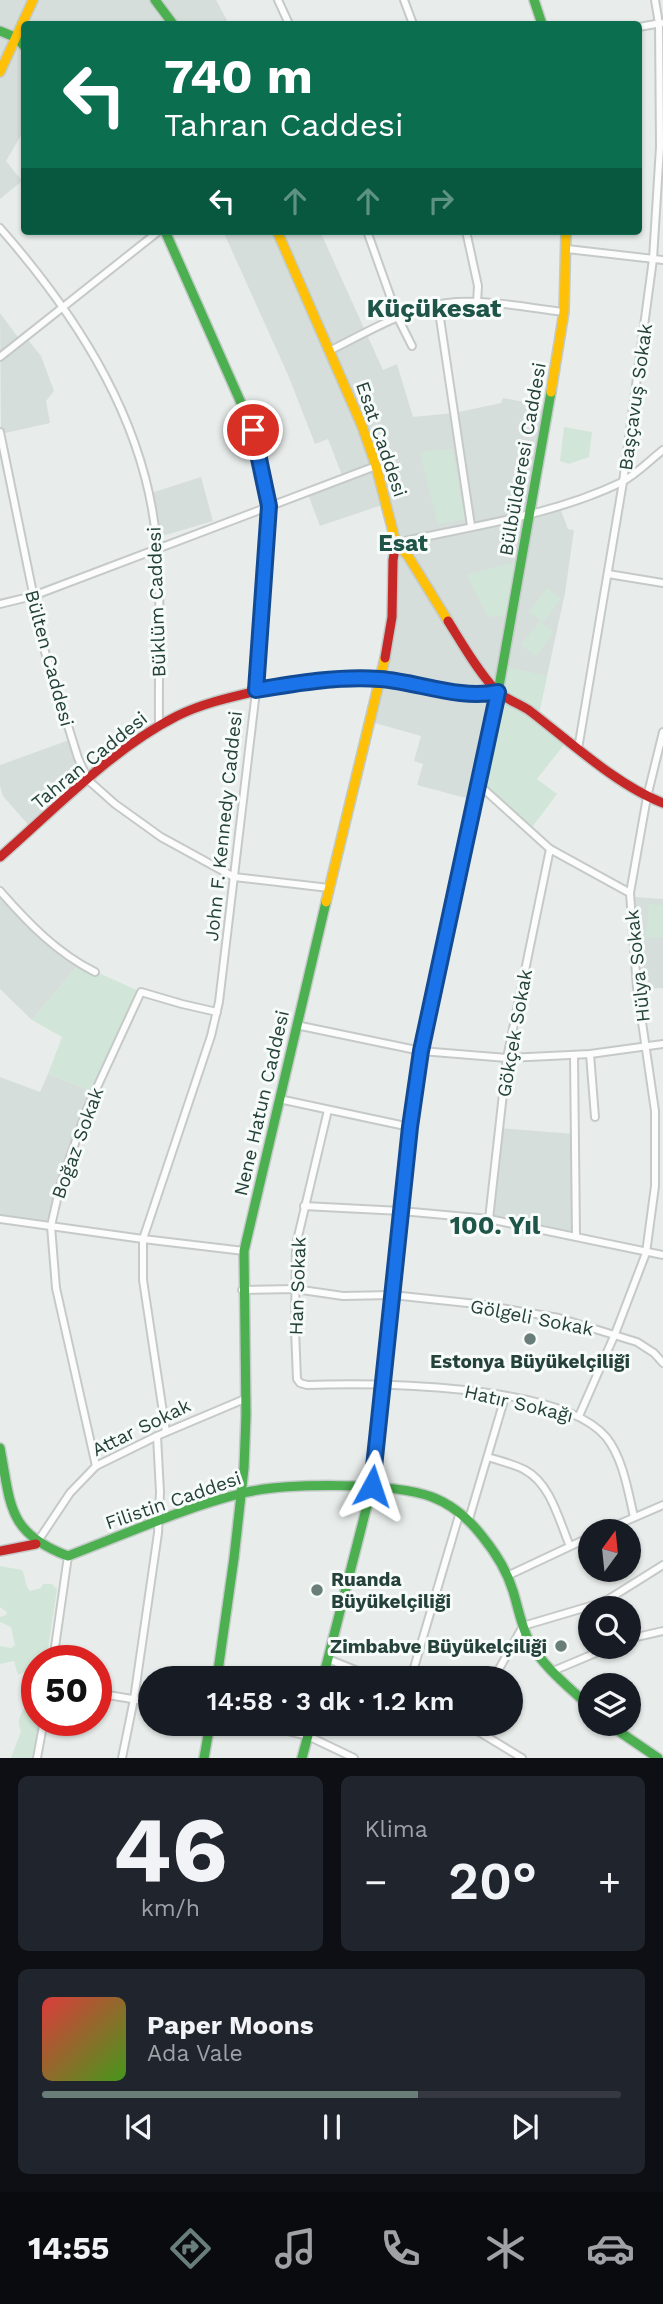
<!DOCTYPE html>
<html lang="tr">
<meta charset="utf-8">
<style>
:root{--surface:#171b24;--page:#20242c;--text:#f1f3f6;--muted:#9ea1a6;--line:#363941;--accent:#697e78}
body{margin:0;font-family:"Work Sans",sans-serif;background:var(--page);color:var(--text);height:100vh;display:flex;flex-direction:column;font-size:26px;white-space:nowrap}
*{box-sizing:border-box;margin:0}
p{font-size:23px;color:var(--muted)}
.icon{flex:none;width:38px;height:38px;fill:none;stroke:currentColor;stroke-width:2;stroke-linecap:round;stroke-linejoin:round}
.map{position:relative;height:1758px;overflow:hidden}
.details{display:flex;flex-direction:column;gap:18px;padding:18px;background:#0d0f14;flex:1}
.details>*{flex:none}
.top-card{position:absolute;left:21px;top:21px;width:621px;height:214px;border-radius:7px;box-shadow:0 2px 5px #0004;background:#0b6e4f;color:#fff;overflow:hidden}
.needle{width:46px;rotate:15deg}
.buttons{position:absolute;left:578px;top:1519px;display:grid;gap:14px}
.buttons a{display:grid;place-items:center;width:63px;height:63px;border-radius:50%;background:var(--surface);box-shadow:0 2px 5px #0004;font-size:35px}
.speed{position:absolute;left:21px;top:1645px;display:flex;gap:14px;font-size:35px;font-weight:700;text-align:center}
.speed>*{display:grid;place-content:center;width:91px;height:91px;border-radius:50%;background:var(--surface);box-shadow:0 2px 5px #0004;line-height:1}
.speed .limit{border:10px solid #d22;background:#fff;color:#111}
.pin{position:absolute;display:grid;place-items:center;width:60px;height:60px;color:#fff;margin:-30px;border:4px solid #fff;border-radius:50%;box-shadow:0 2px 7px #0007}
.me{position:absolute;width:77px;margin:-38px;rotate:5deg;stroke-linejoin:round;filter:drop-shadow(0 0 5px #0008)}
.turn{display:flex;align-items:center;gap:24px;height:147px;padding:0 28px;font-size:32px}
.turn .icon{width:91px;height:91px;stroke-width:2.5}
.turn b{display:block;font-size:49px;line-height:60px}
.lanes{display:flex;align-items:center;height:66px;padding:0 28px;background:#0003;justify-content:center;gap:35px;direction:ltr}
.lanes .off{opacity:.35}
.big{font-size:52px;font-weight:600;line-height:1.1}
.details .tile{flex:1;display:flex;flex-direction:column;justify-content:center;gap:10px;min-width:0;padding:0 24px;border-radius:10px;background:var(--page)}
.details .dial{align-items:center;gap:0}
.dial b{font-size:91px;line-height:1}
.song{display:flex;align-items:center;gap:21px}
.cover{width:84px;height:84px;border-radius:10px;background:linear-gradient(135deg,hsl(0 70% 55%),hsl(100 70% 35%))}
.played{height:7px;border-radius:4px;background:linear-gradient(90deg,var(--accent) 65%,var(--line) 65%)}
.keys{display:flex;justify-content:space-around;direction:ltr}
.heat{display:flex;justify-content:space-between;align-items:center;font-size:38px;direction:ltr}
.details .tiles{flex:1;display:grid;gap:18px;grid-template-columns:1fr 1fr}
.tile:last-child{grid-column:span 2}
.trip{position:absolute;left:138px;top:1666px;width:385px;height:70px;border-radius:35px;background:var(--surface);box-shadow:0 2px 5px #0004;font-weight:600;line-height:70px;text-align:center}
.tabs{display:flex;height:112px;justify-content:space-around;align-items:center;background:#090b0e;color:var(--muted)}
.tabs .icon{width:49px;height:49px}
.tabs .active{color:var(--accent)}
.tabs b{font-size:32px;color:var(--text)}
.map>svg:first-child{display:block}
</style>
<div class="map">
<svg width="663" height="1758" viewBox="0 0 663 1758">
<rect width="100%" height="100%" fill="#e8edeb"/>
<g fill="#d6dedb">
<path d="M0 0H216L229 24H24V130L6 161 22 181 0 199Z"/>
<path d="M223 231H320L383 370 397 364 413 417 454 413 501 403 503 398 548 406 530 513 559 505 568 529 574 530 565 593 538 718 473 800 417 785 423 764 414 761 421 736 371 722 382 679 396 543 385 504 320 526 307 492 343 478 328 439 315 444 288 375Z"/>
<path d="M0 313 20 340 25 336 41 356 54 391 46 401 50 423 1 434Z"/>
<path d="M201 477 213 521 159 537 151 493Z"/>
<path d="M72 739 88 780 32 829 3 796 0 786V765Z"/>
<path d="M0 891 12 905 79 964 32 1020 0 989Z"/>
<path d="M635 897 663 899V988L642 989Z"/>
<path d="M48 1074 95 1092 60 1186 51 1226 0 1219V1077L40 1092Z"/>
<path d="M498 1128 575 1134 576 1236 489 1219Z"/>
</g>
<g fill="#d1e6d8">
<path d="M564 427 592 432 589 457 569 464 560 461Z"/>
<path d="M452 449 465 519 438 524 420 452Z"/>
<path d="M515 562 509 615 488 617 467 575Z"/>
<path d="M547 588 561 599 543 622 529 612Z"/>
<path d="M540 621 554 632 536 656 521 645Z"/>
<path d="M503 666 547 676 538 718 567 741 537 779 557 794 530 830 477 783Z"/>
<path d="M649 904 663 905V938L646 937Z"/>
<path d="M79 964 141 992 95 1092 48 1074 62 1037 32 1020Z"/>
<path d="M0 1566 22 1570C26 1577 24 1585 30 1591L41 1588 43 1584H52L57 1589 47 1656 44 1661H37V1666L18 1675 14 1661 0 1664V1646L11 1648 15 1645 11 1627 0 1622V1617L6 1615 7 1612 0 1607Z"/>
<path d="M37 1676V1720H39L32 1758H11L21 1731C15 1716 25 1712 28 1699 29 1693 29 1687 30 1681Z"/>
</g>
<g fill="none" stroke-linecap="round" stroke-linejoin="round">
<g stroke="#c5cac8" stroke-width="10">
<g id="street">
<path d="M278 0 289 24"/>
<path d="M404 0 413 24"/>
<path d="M639 27 661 23"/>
<path d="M0 228C79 318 148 425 157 548 162 606 158 666 159 724"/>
<path d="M367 231 398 318 412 346"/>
<path d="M466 231 478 286 477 302"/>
<path d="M567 249 663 260"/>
<path d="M438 305 471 526"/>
<path d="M331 350C369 331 412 305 456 302 492 300 529 308 564 312"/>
<path d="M0 357 159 231"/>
<path d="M0 432 45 652 78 758 88 780 115 804 161 837 234 877 329 888"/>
<path d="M396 543C471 526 551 516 620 483 636 475 650 460 663 450"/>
<path d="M608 574 663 583"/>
<path d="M0 604 33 596 376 466"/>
<path d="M578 749 623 482 653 259 660 147 659 24 655 0"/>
<path d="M477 783 550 849 630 893"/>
<path d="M0 891C28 923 57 953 95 972"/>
<path d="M296 1025 421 1051 507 1058 590 1054 663 1044"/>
<path d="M590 1054 595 1117"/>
<path d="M574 1055 576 1236"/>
<path d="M279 1099 410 1127"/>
<path d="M328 1110 296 1245 295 1329 297 1379 300 1383 307 1385C375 1383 560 1383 606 1437 623 1458 628 1491 634 1517"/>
<path d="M304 1206 401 1211 489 1219 663 1255"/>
<path d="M0 1219 143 1239 244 1251"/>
<path d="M489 1219 507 1058 550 849"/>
<path d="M242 1290 295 1289 343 1296 392 1295 477 1304 559 1318 637 1342 654 1353 663 1363"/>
<path d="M579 1416 615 1334 646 1253 655 1186V1111L637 988 630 893 647 797 663 732"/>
<path d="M166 1432 143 1280V1239L211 1036 219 1002 256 691"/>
<path d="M488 1457C500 1461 514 1464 525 1470 551 1484 559 1521 570 1546"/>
<path d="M96 1466 56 1288 51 1226 60 1186 87 1109 141 992 182 1004 217 1012"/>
<path d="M469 1519 505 1397"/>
<path d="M603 1531 663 1505"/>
<path d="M36 1544 70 1493 96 1466 157 1436 247 1398"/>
<path d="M507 1576 590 1537"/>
<path d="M628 1639 663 1631"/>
<path d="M328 1659 375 1678"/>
<path d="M53 1661 68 1556"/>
<path d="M553 1671 610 1647"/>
<path d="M411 1678 460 1512"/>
<path d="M494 1678 523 1626 604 1602 663 1565"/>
<path d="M96 1693 150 1702"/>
<path d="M257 1724 308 1736 354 1758"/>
<path d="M466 1724 522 1758"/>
<path d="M37 1758 44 1720"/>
<path d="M122 1758 134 1699 158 1533 160 1492 157 1436"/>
</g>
</g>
<g stroke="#c3cbc8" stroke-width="12">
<g id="fast">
<path d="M155 0 173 24"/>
<path d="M534 0 542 24"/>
<path d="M0 31 17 38 24 46"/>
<path d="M165 231 253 430 269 507 256 690"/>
<path d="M274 687 382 679 479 696 498 692"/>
<path d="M470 825 498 692 551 392"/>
<path d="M0 1448C11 1505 7 1533 68 1556 126 1534 183 1508 243 1493 284 1483 392 1482 432 1497 453 1505 468 1518 482 1536 495 1552 507 1571 513 1591 518 1607 521 1625 529 1641 543 1667 569 1687 590 1707"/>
<path d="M217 1678 234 1558 244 1468 246 1415 244 1251 326 902"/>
<path d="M323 1678 372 1486 410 1127 425 1032"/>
<path d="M608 1724 658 1758"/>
<path d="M204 1758 210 1724"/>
<path d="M302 1758 311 1724"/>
</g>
</g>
<g stroke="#c3cbc8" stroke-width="12">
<g id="slow">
<path d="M0 72 33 0"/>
<path d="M277 231 362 426 376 466 396 543 408 556 448 621"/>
<path d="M551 392 564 312 566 231"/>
<path d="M326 902 385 658"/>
<path d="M425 1032 470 825"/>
</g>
</g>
<g stroke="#c3cbc8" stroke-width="12">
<g id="jam">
<path d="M448 621C460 640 481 677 498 692 507 700 520 704 530 711 569 741 618 786 663 803"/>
<path d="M385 658 392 617 393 560 396 543"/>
<path d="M0 857C55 809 112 749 177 716 207 701 242 695 274 687"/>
<path d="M0 1551 36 1544"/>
</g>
</g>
<use href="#street" stroke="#fcfcfc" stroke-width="6"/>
<use href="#fast" stroke="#4caf50" stroke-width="9"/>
<use href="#slow" stroke="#ffc107" stroke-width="9"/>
<use href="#jam" stroke="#c62828" stroke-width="9"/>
</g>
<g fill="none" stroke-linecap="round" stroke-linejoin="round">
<g stroke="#114b97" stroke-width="18">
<path id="route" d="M253 430 269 506 256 690C297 683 339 676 380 679 419 682 459 700 498 692L421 1051 410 1127 372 1486"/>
</g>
<use href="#route" stroke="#1a73e8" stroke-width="12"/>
</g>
<g fill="#697e78" stroke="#f7fbf9" stroke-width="2.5">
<circle cx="530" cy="1339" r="7"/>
<circle cx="317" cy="1590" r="7"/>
<circle cx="561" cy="1646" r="7"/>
</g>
<g text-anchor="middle" stroke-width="6" stroke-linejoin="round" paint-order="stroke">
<g font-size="19" fill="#24423a" stroke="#f7fbf9">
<text transform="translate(635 397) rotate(-82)" y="7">Başçavuş Sokak</text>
<text transform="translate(382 439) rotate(71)" y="7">Esat Caddesi</text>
<text transform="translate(522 459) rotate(-80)" y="7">Bülbülderesi Caddesi</text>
<text transform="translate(156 602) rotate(-92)" y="7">Büklüm Caddesi</text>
<text transform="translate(50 658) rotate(75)" y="7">Bülten Caddesi</text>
<text transform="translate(89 760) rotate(-39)" y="7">Tahran Caddesi</text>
<text transform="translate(223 826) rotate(-84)" y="7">John F. Kennedy Caddesi</text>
<text transform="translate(637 966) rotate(-96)" y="7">Hülya Sokak</text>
<text transform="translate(514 1033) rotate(-80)" y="7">Gökçek Sokak</text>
<text transform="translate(261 1103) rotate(-77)" y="7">Nene Hatun Caddesi</text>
<text transform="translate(77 1143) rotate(-70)" y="7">Boğaz Sokak</text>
<text transform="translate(297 1286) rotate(-88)" y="7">Han Sokak</text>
<text transform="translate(532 1317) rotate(11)" y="7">Gölgeli Sokak</text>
<text transform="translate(519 1403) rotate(13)" y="7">Hatır Sokağı</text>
<text transform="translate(141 1427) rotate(-26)" y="7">Attar Sokak</text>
<text transform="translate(173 1500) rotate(-19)" y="7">Filistin Caddesi</text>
</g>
<g font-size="19" font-weight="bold" fill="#24423a" stroke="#f7fbf9">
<text x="530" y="1368">Estonya Büyükelçiliği</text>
<text x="331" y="1586" text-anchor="start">Ruanda<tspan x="331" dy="22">Büyükelçiliği</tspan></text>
<text x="547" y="1653" text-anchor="end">Zimbabve Büyükelçiliği</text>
</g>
<g font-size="23" font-weight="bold" fill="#1f5548" stroke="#f7fbf9">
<text x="403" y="551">Esat</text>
</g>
<g font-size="26" font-weight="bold" fill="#1f5548" stroke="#f7fbf9">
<text x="434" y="317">Küçükesat</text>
<text x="495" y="1234">100. Yıl</text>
</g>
</g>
</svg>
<div class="buttons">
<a><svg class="needle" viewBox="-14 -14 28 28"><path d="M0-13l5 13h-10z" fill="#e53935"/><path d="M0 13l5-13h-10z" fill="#9ea1a6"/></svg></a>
<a><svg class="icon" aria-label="search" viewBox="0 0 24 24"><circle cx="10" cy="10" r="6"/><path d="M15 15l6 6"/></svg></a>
<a><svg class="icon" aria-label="layers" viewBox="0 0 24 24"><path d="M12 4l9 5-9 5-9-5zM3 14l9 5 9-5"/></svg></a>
</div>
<div class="speed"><div class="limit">50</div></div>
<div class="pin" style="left:253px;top:430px;background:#d93025"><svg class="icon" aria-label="arrive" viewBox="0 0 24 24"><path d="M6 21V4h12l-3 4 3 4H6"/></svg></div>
<svg class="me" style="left:372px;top:1486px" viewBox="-20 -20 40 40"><path d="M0-17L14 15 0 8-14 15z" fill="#1a73e8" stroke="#fff" stroke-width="4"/></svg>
<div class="trip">14:58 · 3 dk · 1.2 km</div>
<div class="top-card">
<div class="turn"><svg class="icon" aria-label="left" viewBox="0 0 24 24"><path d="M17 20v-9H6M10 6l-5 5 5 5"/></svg><div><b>740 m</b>Tahran Caddesi</div></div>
<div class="lanes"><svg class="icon" aria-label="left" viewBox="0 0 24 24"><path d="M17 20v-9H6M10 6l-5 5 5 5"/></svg><svg class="icon off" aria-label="ahead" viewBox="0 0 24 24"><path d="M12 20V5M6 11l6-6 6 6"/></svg><svg class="icon off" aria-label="ahead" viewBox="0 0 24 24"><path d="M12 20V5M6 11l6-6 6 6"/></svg><svg class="icon off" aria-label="right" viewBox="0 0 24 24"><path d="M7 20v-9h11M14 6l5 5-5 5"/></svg></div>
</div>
</div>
<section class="details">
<div class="tiles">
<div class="tile dial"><b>46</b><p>km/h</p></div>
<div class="tile"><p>Klima</p>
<div class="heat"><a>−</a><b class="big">20°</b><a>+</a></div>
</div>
<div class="tile">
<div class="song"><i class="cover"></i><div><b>Paper Moons</b><p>Ada Vale</p></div></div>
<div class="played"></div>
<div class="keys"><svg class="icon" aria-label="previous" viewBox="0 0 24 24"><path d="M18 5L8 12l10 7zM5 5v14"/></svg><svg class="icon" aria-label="pause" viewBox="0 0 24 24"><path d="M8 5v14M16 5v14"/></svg><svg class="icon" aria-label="next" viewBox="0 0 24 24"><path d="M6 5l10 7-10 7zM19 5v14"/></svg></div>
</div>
</div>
</section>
<nav class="tabs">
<b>14:55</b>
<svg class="icon active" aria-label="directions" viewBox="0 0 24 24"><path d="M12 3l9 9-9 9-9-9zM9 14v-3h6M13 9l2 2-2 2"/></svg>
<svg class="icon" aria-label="music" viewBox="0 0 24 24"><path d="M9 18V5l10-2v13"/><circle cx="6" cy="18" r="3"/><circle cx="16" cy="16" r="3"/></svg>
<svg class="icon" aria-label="phone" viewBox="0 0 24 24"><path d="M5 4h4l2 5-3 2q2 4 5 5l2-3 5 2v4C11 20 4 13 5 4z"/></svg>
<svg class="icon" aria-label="climate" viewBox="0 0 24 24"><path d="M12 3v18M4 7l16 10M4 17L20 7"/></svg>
<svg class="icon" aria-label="car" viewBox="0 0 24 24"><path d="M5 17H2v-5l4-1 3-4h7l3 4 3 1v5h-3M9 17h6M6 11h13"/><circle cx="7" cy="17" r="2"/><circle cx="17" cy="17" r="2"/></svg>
</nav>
